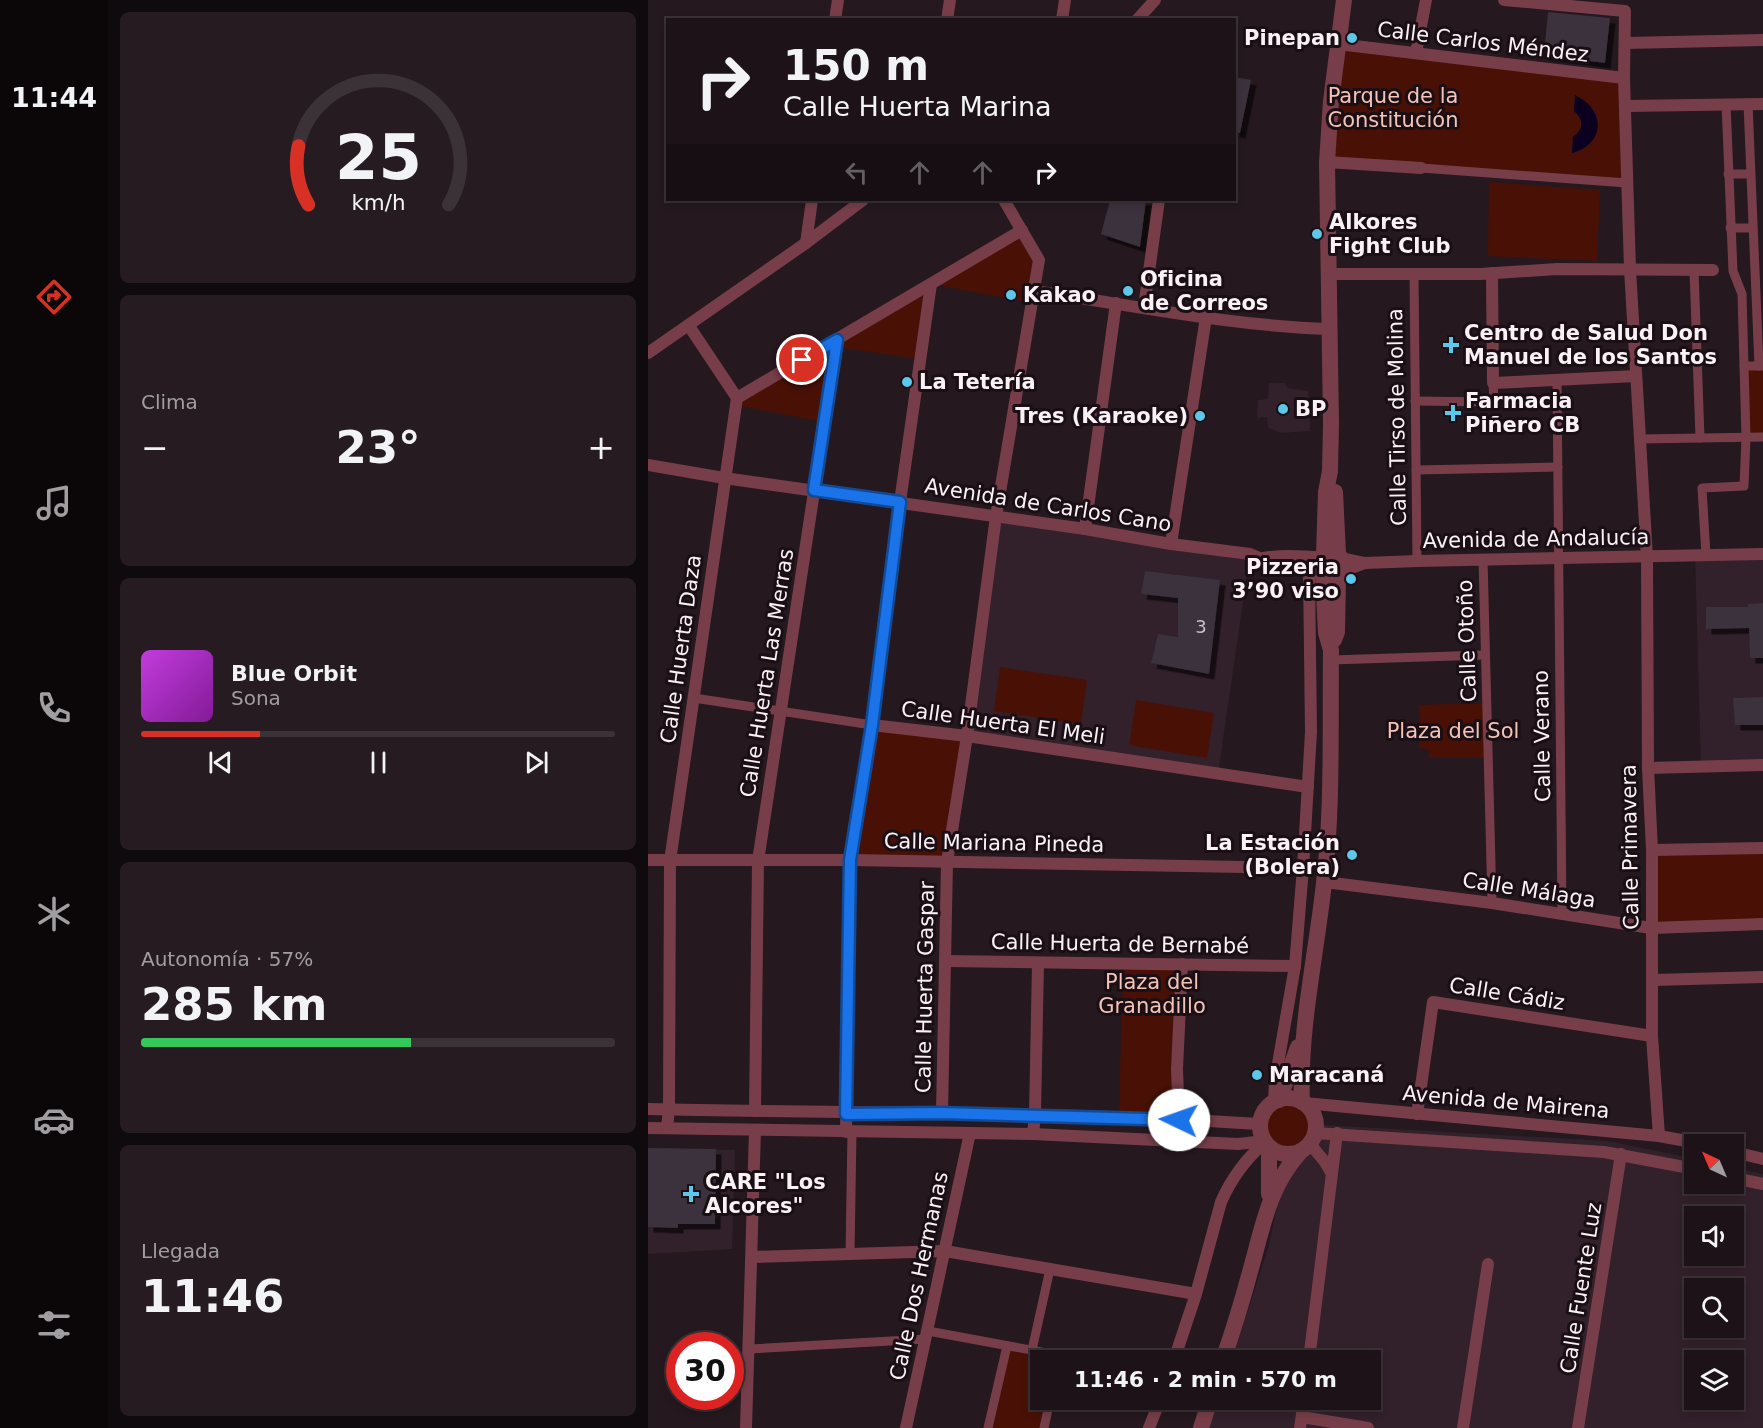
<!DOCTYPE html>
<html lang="es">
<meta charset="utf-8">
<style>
:root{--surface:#1c1217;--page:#251b20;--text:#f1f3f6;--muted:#a09ea1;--line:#3a3236;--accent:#d93025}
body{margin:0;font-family:"DejaVu Sans",sans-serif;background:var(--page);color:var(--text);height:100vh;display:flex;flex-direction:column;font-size:22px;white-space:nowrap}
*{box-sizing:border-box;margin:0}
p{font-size:20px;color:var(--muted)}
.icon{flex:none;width:33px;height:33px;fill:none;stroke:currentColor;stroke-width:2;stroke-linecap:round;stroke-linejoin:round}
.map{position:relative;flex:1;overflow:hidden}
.side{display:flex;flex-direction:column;gap:12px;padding:12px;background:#0f0a0d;width:540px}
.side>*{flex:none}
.banner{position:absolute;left:18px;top:18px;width:570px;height:183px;border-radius:0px;box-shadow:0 3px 9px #0003,0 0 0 2px var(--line);background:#1c1217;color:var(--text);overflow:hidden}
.needle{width:39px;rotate:316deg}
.fabs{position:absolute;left:1036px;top:1134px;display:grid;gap:12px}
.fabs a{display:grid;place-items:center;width:60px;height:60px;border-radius:0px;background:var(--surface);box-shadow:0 3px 9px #0003,0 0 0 2px var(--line);font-size:30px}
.speed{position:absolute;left:18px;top:1332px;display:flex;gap:12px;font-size:30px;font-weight:700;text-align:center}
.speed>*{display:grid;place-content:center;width:78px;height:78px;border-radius:50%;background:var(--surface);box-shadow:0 3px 9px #0003,0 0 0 2px var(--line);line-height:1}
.speed .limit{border:9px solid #d22;background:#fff;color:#111}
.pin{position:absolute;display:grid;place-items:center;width:51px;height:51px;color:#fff;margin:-26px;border:3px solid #fff;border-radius:50%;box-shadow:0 2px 6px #0007}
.me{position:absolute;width:66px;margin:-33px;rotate:273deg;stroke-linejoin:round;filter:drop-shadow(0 0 4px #0008)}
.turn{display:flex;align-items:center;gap:21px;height:126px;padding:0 18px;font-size:27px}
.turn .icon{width:78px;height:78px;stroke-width:2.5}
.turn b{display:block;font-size:42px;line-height:51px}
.lanes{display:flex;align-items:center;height:57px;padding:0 18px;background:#0003;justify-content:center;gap:30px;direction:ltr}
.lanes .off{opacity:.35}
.big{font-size:45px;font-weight:700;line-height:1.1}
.side .card{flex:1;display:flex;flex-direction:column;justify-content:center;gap:9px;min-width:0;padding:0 21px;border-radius:9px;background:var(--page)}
.side .dial{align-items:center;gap:0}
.dial svg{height:156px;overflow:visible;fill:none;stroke:var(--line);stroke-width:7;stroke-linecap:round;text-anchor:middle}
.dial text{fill:var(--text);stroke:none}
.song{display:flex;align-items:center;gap:18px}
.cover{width:72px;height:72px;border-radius:9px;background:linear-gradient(135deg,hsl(290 70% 55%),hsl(290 70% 35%))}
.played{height:6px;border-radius:3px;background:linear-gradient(90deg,var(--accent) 25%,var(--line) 25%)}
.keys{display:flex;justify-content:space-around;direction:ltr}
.heat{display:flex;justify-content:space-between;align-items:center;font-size:33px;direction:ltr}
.charge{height:9px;border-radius:4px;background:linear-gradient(90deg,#34c759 57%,var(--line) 0)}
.trip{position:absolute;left:382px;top:1350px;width:351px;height:60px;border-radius:0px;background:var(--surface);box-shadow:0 3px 9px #0003,0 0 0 2px var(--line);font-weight:700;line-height:60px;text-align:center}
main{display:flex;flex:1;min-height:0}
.dock{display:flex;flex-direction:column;width:108px;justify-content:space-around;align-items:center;background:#0b0709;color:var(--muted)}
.dock .icon{width:42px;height:42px}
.dock .current{color:var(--accent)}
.dock b{font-size:27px;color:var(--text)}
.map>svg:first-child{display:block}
</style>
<main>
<nav class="dock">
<b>11:44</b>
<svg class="icon current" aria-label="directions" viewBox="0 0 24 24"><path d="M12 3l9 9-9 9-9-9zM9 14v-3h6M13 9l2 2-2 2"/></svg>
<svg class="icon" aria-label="music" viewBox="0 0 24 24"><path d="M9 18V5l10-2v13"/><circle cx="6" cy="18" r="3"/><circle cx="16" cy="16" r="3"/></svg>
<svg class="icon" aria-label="phone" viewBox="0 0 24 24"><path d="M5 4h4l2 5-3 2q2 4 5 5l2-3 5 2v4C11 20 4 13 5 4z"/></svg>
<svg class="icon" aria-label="climate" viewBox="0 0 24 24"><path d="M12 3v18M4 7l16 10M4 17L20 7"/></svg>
<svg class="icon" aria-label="car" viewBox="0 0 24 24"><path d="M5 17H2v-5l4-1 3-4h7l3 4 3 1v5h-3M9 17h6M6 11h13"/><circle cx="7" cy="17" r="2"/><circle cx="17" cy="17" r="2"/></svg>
<svg class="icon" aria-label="filters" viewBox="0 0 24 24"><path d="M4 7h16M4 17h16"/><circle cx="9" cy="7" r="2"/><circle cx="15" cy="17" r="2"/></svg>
</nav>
<section class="side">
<div class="card dial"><svg viewBox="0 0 100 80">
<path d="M14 69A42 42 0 1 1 86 69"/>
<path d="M14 69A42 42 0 0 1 9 39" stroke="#d93025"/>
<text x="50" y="56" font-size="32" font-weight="700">25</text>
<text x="50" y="72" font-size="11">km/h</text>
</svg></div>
<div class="card"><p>Clima</p>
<div class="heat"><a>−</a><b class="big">23°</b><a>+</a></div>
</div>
<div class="card">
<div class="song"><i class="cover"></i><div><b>Blue Orbit</b><p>Sona</p></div></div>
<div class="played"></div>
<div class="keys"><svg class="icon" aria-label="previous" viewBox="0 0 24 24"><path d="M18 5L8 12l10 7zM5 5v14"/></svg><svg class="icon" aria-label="pause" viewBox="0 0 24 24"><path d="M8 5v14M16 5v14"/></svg><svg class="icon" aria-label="next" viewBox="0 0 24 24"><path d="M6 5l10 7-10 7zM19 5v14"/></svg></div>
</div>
<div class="card"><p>Autonomía · 57%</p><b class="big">285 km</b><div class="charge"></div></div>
<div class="card"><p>Llegada</p><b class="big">11:46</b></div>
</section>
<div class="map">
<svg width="1115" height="1428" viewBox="0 0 1115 1428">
<defs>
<filter id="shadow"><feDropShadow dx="5.5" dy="5.5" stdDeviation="0" flood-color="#0009"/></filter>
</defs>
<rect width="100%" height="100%" fill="#25181f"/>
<g fill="#32202a" fill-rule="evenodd">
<path d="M621 383H637L639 388 660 391 662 431 633 433 620 428 619 417 609 418 610 400 620 399Z"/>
<path d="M348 516 602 554 570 774 319 736Z"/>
<path d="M1115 554V765L1053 767 1047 555Z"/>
<path d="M676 1125 960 1141 1047 1159V1184H1086V1168L1115 1174V1428H560L570 1400H723V1360H584L621 1245 630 1201 660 1126ZM1047 1216H1086V1256H1047ZM1047 1288H1086V1328H1047ZM1047 1360H1086V1400H1047Z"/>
<path d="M0 1148 87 1150 84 1249 0 1254Z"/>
</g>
<g fill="#491106">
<path d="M690 44 976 78 979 183 681 160Z"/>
<path d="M841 182 952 190 949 261 840 256Z"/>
<path d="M374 230 391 260 384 303 283 284 272 359 188 347 176 422 88 405 89 398Z"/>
<path d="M1096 366H1115V437L1098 438Z"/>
<path d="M352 667 439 680 433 724 346 711Z"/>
<path d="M488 700 566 713 559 758 481 745Z"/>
<path d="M839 703 840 758H781L782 750 771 748V705Z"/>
<path d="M224 725 319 736 299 862 202 860Z"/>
<path d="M1115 848V924L1003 928 1004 850Z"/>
<path d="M475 963 534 964 531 1120 471 1117Z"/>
<circle cx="640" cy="1126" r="23"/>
<path d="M362 1351 407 1360H393V1400H398L391 1428H345Z"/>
</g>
<path fill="#0b0020" d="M927 95C934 99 941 103 945 110 958 130 943 149 924 153L925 137C936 129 936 120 926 111Z"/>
<g fill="#3a313d" filter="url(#shadow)">
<path d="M900 12 962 18 957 63 896 55Z"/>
<path d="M586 77 603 80 592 133 586 132Z"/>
<path d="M462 200H498L492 247 453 234Z"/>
<path d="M497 571 572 580 561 674 503 663 510 634 530 637V598L493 594Z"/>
<path d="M1115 603V658H1102L1101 628 1058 629V607H1100V604Z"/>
<path d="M1115 697V725H1087L1085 698Z"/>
<path d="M0 1148 68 1149 67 1224H30V1228L0 1227Z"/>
</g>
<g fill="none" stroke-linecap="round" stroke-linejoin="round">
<g stroke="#773e49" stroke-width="9">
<path d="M1078 104 1085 271 1094 294 1096 366"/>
<path d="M1100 104 1111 366"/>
<path d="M773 168 979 183"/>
<path d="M1080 174H1102"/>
<path d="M1082 228H1104"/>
<path d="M1046 270 1052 438"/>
<path d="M766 274 769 561"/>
<path d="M909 380 914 915"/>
<path d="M767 401 846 402 845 383"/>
<path d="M991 439 1115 437"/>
<path d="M768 470 910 467"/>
<path d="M1058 555 1054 488 1096 486 1098 438 1096 366H1115"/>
<path d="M835 559 844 903"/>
<path d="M683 660 837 655"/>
<path d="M46 698 224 725"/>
<path d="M202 1254 204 1132"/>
<path d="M280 1331 437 1360"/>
<path d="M101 1349 278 1339"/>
<path d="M384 1350 402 1269"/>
<path d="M340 1428 359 1346"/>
<path d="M396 1428 402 1400"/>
</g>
<g stroke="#773e49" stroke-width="12">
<path d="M856 0 977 11 976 78 982 269 999 558 1000 768 1004 850V1036L1011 1136"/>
<path d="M187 20 190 0"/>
<path d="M299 20 302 0"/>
<path d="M414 20 417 0"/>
<path d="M489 20 507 0"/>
<path d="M977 43 1115 40"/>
<path d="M690 44 976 78"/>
<path d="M768 53 778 0"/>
<path d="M977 106 1115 104"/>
<path d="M679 162 773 168"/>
<path d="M158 243 164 200"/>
<path d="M844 273 845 383 988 376"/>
<path d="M682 274H832L909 269 1065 270"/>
<path d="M386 291C484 305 583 326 682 329"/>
<path d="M496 307 511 200"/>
<path d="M0 353 158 243 215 200"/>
<path d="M89 398 374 230"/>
<path d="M0 465 76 478 437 529 523 544 602 554 626 564 661 572 672 571"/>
<path d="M437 529 468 303"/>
<path d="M523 544 558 317"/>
<path d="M615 558C634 554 654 557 673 557"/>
<path d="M693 558 717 563"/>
<path d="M693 572 717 563 769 561 1115 554"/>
<path d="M224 725 319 736 660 787"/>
<path d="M1000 768 1115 765"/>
<path d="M1004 850 1115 848"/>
<path d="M0 860H202L655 868"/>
<path d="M677 882 844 903 1003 928 1115 924"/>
<path d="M298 961 647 966"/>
<path d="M1005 980 1115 977"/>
<path d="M626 1101 627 1081 647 966 655 868 663 732 661 572"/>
<path d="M656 1103 1011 1136 1055 1144"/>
<path d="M0 1109C204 1114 408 1111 612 1124"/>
<path d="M107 1111 110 861 189 340"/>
<path d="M294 1113 299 862 319 736 348 516 391 260 356 200"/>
<path d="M769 1114 785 1002 1004 1036"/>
<path d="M531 1120 529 1069 534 964"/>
<path d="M0 1128 385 1134 590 1144 617 1141"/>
<path d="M19 1128 21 1109 22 861 89 398 41 326"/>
<path d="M198 1132 202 860 224 725 252 502 283 284"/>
<path d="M667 1133 956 1152 1047 1169"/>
<path d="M385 1134 387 1115 390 963"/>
<path d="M662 1144 677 1162 684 1174"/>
<path d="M1086 1152 1115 1159"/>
<path d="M1086 1178 1115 1184"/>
<path d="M104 1257 297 1251 548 1294"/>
<path d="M526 1360 548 1294 573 1202C583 1179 599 1158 617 1142"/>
<path d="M661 1360 689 1133"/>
<path d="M654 1417 720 1428"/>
<path d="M98 1428 107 1130"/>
<path d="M258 1428 322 1133"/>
<path d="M501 1428 512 1400"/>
<path d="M652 1428 656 1400"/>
<path d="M815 1428 840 1264"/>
<path d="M930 1428 973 1154"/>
</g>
<g stroke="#773e49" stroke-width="16">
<path d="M687 492 690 554"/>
<circle cx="683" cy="565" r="12"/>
<path d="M676 555 678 492 682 471 683 423 679 162 683 101 696 0"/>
<path d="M686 640 689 632 690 575"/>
<circle cx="640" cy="1126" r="28"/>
<path d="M631 1100 650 1047"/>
<path d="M654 1102C651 1029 668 956 676 883 685 806 682 728 683 650L678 633 675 574"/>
<path d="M621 1194V1147"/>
<path d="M575 1360C585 1331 594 1302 602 1272 615 1227 620 1187 653 1151"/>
<path d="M553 1428 562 1400"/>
</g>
</g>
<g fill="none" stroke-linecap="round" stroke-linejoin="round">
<g stroke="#114b97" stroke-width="15">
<path id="route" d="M154 360 189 340 166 490 252 502 224 725 202 860 198 1114 294 1113 531 1120"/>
</g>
<use href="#route" stroke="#1a73e8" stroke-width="10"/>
</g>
<g fill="#5cc7e8" stroke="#1b0f16" stroke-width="2">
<circle cx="704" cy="38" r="6"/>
<circle cx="669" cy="234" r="6"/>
<circle cx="480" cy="291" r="6"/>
<circle cx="363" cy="295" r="6"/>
<path d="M800 336h6v6h6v6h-6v6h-6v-6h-6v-6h6z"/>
<circle cx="259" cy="382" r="6"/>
<circle cx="635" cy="409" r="6"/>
<path d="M802 404h6v6h6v6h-6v6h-6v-6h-6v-6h6z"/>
<circle cx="552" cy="416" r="6"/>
<circle cx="703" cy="579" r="6"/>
<circle cx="704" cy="855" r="6"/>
<circle cx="609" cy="1075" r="6"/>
<path d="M40 1185h6v6h6v6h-6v6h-6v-6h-6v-6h6z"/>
</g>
<g text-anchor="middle" stroke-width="6" stroke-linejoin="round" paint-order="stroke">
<g font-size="18" fill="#cac1c7">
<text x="553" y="633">3</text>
</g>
<g font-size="21" font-weight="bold" fill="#faf1f5" stroke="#1b0f16" text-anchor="start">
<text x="692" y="45" text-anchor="end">Pinepan</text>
<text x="681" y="229">Alkores<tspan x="681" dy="24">Fight Club</tspan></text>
<text x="492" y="286">Oficina<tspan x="492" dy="24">de Correos</tspan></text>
<text x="375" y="302">Kakao</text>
<text x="816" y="340">Centro de Salud Don<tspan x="816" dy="24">Manuel de los Santos</tspan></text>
<text x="271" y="389">La Tetería</text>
<text x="817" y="408">Farmacia<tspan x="817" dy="24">Piñero CB</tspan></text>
<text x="647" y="416">BP</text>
<text x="540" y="423" text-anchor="end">Tres (Karaoke)</text>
<text x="691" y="574" text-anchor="end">Pizzeria<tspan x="691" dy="24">3’90 viso</tspan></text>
<text x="692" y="850" text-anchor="end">La Estación<tspan x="692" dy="24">(Bolera)</tspan></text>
<text x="621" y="1082">Maracaná</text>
<text x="57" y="1189">CARE "Los<tspan x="57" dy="24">Alcores"</tspan></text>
</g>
<g font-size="21" fill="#faf1f5" stroke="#1b0f16">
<text transform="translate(835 42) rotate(7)" y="7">Calle Carlos Méndez</text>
<text transform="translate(749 417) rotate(-91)" y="7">Calle Tirso de Molina</text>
<text transform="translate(400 505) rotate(9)" y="7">Avenida de Carlos Cano</text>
<text transform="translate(888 539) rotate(-1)" y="7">Avenida de Andalucía</text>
<text transform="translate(819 641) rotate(-92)" y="7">Calle Otoño</text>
<text transform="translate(33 649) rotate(-82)" y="7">Calle Huerta Daza</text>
<text transform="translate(119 673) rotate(-81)" y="7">Calle Huerta Las Merras</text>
<text transform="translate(355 723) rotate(8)" y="7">Calle Huerta El Meli</text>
<text transform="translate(894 736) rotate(-91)" y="7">Calle Verano</text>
<text transform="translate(346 843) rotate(1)" y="7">Calle Mariana Pineda</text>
<text transform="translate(982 847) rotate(-91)" y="7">Calle Primavera</text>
<text transform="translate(881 890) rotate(9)" y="7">Calle Málaga</text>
<text transform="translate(472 944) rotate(1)" y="7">Calle Huerta de Bernabé</text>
<text transform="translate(277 987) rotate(-89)" y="7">Calle Huerta Gaspar</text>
<text transform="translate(859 994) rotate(9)" y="7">Calle Cádiz</text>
<text transform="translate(858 1102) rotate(5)" y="7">Avenida de Mairena</text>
<text transform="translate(271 1276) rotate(-78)" y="7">Calle Dos Hermanas</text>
<text transform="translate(933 1288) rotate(-81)" y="7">Calle Fuente Luz</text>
</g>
<g font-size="21" fill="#f4c3b7" stroke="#1b0f16">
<text x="745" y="103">Parque de la<tspan x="745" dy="24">Constitución</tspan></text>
<text x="805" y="738">Plaza del Sol</text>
<text x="504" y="989">Plaza del<tspan x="504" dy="24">Granadillo</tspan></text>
</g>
</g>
</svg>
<div class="fabs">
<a><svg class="needle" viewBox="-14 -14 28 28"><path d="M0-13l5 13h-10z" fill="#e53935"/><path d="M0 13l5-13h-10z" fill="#a09ea1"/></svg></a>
<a><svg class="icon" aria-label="sound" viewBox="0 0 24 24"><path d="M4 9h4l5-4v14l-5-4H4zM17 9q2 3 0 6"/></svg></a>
<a><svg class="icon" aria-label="search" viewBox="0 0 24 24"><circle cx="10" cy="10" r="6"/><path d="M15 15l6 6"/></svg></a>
<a><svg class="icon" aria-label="layers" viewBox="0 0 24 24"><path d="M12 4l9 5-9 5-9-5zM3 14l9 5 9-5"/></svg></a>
</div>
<div class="speed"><div class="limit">30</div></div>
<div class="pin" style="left:154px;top:360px;background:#d93025"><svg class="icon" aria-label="arrive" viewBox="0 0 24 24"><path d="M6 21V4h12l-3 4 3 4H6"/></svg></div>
<svg class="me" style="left:531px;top:1120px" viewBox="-20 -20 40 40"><circle r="19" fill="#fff"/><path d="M0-13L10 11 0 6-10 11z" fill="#1a73e8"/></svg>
<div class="trip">11:46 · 2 min · 570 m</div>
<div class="banner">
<div class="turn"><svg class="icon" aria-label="right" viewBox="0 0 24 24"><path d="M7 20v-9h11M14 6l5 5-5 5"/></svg><div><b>150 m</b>Calle Huerta Marina</div></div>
<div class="lanes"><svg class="icon off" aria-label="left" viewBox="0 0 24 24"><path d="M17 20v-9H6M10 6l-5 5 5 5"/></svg><svg class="icon off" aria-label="ahead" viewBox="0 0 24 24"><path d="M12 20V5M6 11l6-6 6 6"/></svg><svg class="icon off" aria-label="ahead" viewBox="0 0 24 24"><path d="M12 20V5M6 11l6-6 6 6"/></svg><svg class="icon" aria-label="right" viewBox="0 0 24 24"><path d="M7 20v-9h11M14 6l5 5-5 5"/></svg></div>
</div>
</div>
</main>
